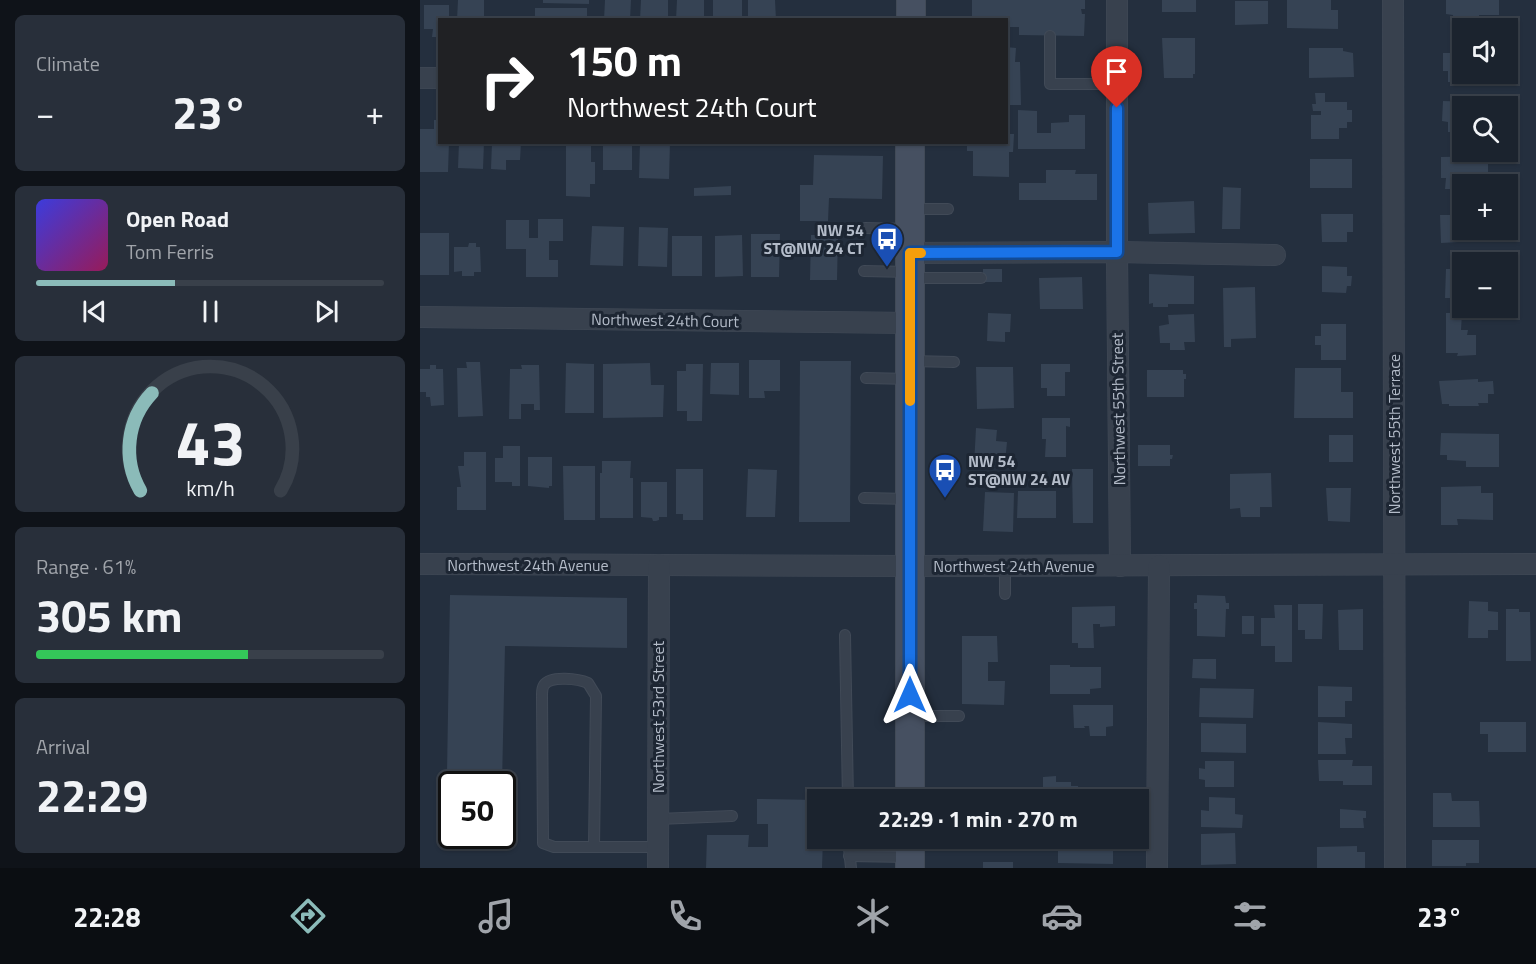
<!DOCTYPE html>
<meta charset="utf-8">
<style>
:root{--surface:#1b232e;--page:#282f3a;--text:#f1f3f6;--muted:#a0a4aa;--line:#39404a;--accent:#8bbbb9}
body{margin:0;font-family:"Titillium Web",sans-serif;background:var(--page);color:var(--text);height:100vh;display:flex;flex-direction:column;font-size:22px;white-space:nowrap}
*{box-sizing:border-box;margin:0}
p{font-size:20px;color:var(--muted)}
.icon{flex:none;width:33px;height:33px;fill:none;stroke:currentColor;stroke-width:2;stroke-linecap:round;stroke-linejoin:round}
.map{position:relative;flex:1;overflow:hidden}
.panel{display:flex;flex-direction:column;gap:15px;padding:15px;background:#0f1319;width:420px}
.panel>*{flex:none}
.banner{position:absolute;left:18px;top:18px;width:570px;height:126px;border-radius:0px;box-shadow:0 2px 4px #0004,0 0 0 2px var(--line);background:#202124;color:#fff;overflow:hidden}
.controls{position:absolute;left:1032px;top:18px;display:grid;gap:12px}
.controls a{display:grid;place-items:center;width:66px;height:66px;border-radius:0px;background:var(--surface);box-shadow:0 2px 4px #0004,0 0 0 2px var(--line);font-size:30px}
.speed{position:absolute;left:18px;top:771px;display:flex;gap:12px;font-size:30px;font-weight:700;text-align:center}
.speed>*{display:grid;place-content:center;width:78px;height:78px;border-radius:50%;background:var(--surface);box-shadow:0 2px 4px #0004,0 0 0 2px var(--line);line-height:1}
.speed .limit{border:3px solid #111;border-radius:9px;background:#fff;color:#111}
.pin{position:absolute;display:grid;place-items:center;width:51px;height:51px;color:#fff;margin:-62px -26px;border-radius:50% 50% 50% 0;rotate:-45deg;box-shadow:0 0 6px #0007}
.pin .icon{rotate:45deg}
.me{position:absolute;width:66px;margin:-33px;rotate:0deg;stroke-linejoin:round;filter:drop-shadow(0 0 4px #0008)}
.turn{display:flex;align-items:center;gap:21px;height:126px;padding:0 30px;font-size:27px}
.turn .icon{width:78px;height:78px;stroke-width:2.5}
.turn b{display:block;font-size:42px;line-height:51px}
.big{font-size:45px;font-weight:700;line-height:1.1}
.panel .widget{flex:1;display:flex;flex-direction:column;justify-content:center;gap:9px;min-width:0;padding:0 21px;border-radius:9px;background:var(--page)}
.panel .dial{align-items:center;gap:0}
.dial svg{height:156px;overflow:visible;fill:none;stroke:var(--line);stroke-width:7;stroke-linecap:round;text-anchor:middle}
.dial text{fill:var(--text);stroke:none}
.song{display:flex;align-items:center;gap:18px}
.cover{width:72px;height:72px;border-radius:9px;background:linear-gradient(135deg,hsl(240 70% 55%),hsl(330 70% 35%))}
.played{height:6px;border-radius:3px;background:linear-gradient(90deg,var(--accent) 40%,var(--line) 40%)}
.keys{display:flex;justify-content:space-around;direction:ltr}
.heat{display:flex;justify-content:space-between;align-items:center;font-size:33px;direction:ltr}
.charge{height:9px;border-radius:4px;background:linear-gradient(90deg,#34c759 61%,var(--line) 0)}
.trip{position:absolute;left:387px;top:789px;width:342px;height:60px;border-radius:0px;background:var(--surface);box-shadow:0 2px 4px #0004,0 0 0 2px var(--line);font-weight:700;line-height:60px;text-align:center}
.tabs{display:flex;height:96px;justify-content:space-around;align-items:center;background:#0b0e12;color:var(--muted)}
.tabs .icon{width:42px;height:42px}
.tabs .current{color:var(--accent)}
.tabs b{font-size:27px;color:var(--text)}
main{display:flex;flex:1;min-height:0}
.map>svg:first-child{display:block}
</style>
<main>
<section class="panel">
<div class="widget"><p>Climate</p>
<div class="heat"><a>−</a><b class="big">23°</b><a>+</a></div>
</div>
<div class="widget">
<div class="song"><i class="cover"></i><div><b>Open Road</b><p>Tom Ferris</p></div></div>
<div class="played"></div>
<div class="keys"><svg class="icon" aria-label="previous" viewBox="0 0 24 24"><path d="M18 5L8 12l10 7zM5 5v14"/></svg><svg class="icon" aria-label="pause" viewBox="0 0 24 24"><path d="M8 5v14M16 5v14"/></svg><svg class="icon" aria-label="next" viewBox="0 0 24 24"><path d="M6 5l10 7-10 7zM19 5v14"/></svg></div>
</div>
<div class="widget dial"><svg viewBox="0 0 100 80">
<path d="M14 69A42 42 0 1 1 86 69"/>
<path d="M14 69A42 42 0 0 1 20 19" stroke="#8bbbb9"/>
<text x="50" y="56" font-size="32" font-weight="700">43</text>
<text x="50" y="72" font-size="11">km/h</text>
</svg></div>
<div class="widget"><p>Range · 61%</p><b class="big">305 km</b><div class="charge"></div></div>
<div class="widget"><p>Arrival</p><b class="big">22:29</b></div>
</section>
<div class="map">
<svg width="1116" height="868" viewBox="0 0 1116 868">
<rect width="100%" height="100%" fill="#242f3e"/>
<g fill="#364354">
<path d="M38 0H64V20H37Z"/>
<path d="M123 0H169V4L123 3Z"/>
<path d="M185 0H211L210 20H184Z"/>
<path d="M221 0H248V20H220Z"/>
<path d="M257 0H284V20H256Z"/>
<rect x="293" y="0" width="29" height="20"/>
<path d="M328 0H355L356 20H328Z"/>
<path d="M552 0H665V9H661L662 14H665L664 36 599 35V27H586V20H552Z"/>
<rect x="742" y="0" width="34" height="12"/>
<path d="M867 0H911V10H918V29L867 28Z"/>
<path d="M1026 0H1079V15H1059L1060 28 1034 29 1033 15 1026 14Z"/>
<path d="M815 1H848V24L815 25Z"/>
<path d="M4 5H29V20H20V37H12L13 29H4Z"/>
<rect x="115" y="8" width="52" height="12"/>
<path d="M742 38H775V74H773V78H744Z"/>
<path d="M586 47 596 48 595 62H600L601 105H586Z"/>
<path d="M889 48H923V51L933 53 934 77 889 78Z"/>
<path d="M1023 53H1042V74H1056V83L1028 82V71H1023Z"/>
<path d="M895 93H905V102H927V110H932V122H927V128H919V139H891V115H901V111H893L892 104H896Z"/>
<path d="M1079 95H1095V109H1088V106H1079Z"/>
<path d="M1023 101 1056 102V106H1042V132H1028V122L1022 121Z"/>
<path d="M598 110 617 111V133H631V123L649 122V115H665V149H598Z"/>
<path d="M14 120H20V142H29L28 172H0V129H14Z"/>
<path d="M586 134H594L593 152H589V177L553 176V151H547V142H586Z"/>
<path d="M39 142H64L63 169 38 168Z"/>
<path d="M72 142H101L100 160H86V170L71 169Z"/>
<path d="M149 142H166V145H171V162H175V184H170V197L146 196V146H149Z"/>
<rect x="183" y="142" width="29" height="28"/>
<path d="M220 142H250L249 179 219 178Z"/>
<path d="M394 155 463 156 462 199 409 198 408 221H380V185H393Z"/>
<path d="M1068 156V184H1042V189H1025L1026 178H1021V157Z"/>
<rect x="890" y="159" width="42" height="29"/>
<path d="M626 170H656L655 174H677V200H599V183H626Z"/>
<path d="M311 186V195L274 196V188Z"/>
<path d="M803 187 821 188 820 229H802Z"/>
<path d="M774 201 775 233 729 234 728 203Z"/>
<path d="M901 214H933V232H927V242H902Z"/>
<path d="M1020 215H1039V242L1021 243Z"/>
<path d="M118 219H143V241H129V260H138V277H106V249H86V220H109V238H118Z"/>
<path d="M172 226 204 227 203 266 170 265Z"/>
<path d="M219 227 248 228 247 267 218 266Z"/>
<rect x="0" y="233" width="29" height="42"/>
<path d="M331 234H360L359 277H331Z"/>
<path d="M322 235 323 276 295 277V236Z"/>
<path d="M391 235H418L417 280H390Z"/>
<rect x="252" y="236" width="30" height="40"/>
<path d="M49 243H56V247H60L61 272H54V276H42V271L34 272V247H48Z"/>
<path d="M902 266 927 267V276H932L931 286H927L926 293 902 292Z"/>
<rect x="563" y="269" width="19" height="13"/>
<path d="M1026 269H1042V298H1025Z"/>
<path d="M729 274 774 276V304H748V307H733V303L729 304Z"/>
<path d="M662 277 663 309H620L619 278Z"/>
<path d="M835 287 836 338 811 339V347H804L803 288Z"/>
<path d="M568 313 591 314 590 332H585V342L567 341Z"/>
<path d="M1026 313H1042L1041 330H1048L1047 335H1056V355L1037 356 1038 353H1026Z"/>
<path d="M774 314 775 342H764L765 350H750V343H740L739 326 749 324 748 315Z"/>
<path d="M901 324H926V360H901V345H895V336H901Z"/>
<path d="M329 360H360V391H344L345 398H329Z"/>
<path d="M380 361H431L430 522H379Z"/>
<path d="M46 362H60L63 416 38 417 37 368H47Z"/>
<path d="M146 363 174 364V413H145Z"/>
<path d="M230 363 231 385H244L243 417 183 418V364Z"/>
<path d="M291 363H319V395L290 394Z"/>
<path d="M266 364H283L282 421H267V411H257V371H266Z"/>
<path d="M621 364H650V372H645V396H627V388H621Z"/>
<path d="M10 365H16V369H23L24 405 11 406 10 397H6V392H0V369H10Z"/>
<path d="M101 365H119L120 410H114V404H101V419H89L90 369H102Z"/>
<path d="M556 367H593L594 408 557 409Z"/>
<path d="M875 368H921V392H933V418H874Z"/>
<path d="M727 370H763V374H766V379H764V397H727Z"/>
<path d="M1058 379V382L1073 381 1074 394H1068V403H1058L1059 406H1029V404H1022L1019 381Z"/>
<path d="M622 418H650V427L646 426V457H625L626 439H622Z"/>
<path d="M556 428 577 430 576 441 587 442 585 463 575 462V467L554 465Z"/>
<path d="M1021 433 1079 434V467H1046V461L1027 460V455H1020Z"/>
<rect x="909" y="435" width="24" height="27"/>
<path d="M718 445H750V455H753L752 459H750V466H718Z"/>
<path d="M83 446H100V486H92V482H75V458H83Z"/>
<path d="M44 452H66V510H37V487H41L38 466H44Z"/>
<path d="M108 457H132V486H129V488L108 486Z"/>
<path d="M182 461H211L210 478H213V518H180V473H182Z"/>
<path d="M143 466H175V520H144Z"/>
<path d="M256 469H283V520H263V514H256Z"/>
<path d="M328 469 357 470 355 517H326Z"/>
<path d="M652 469H673V523H653Z"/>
<path d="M851 473 852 507H840V517H821L820 508 810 509V474Z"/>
<path d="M221 482H247V517H239V520L236 521H233L232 518 221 517Z"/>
<path d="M1061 486V493H1073V520L1037 519 1038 525H1021V487Z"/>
<path d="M906 488H931L930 522 908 521Z"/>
<path d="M598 491H636V518H597Z"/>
<path d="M565 492 594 493 593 532 563 531Z"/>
<path d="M30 595 207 598V648L85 646 82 784H32V832H26Z"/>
<path d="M777 595 805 596 806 603H809V609H806L805 637 777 636V609H774V603H777Z"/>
<path d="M1049 601 1068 602V611L1078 612V630H1068V638H1048Z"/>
<path d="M878 604H903L902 639H885V630H878Z"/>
<path d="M854 605H872V662H855V646H841V618H855Z"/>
<path d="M695 606V626L680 627V624H673L674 648H658V643H652V607Z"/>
<path d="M943 609V650H919L918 610Z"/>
<path d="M1086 609H1099V612H1110L1111 661H1086Z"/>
<rect x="822" y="616" width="12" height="18"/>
<path d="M542 636H577L578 662H568V681H585L584 705 542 704Z"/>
<path d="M773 659H796V679L772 678Z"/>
<path d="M630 665H650V667H681V688L670 689V694H630Z"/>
<path d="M898 686 932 687V701H925V717H898Z"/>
<path d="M780 688 834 689 833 718 779 717Z"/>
<path d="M653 705H693V726L686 727V736H670L669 726H664L665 728H654Z"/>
<path d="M898 722 932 724V738H925L926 754H898Z"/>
<path d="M1060 722H1106V752H1068V734H1060Z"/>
<path d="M781 723 826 724V753L781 752Z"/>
<path d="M898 760H933L932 766H952V785H923V781H899Z"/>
<path d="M785 761H814V787H785V780L779 779V768L785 769Z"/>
<path d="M636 776V782H651V786H658V800H623V777Z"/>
<path d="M1013 793H1031L1032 801H1059L1060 827H1013Z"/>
<path d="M789 797 815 798V814L823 815 822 828 781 827V810L789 811Z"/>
<path d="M337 799 398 800V838H403L402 868H286L287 835H329L328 847H348V824H337Z"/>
<path d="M920 809 946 811V818H943L944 828H920Z"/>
<path d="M815 833 816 864 781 865V834Z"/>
<path d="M638 838H687V843H693V864L638 863Z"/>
<path d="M1012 840H1059V863H1046V866H1012Z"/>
<path d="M937 846V852H945V868H897V847Z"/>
<rect x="563" y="862" width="30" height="6"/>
</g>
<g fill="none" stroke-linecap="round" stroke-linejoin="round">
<g stroke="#414a57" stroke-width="12">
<g id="lane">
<path d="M630 36V84H697"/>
<path d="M491 209H528"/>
<path d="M445 228 490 229"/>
<path d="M444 271 489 272"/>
<path d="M492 278H561"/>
<path d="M491 361 534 362"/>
<path d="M446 378 490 379"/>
<path d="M444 498 489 499"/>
<path d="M585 566V594"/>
<path d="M425 635 428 800"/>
<path d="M490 716H539"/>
<path d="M238 819 312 816"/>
<path d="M428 838 431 868"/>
<path d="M174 847 176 696 168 683C159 679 131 675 124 685 122 688 122 691 122 694L123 843 134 847H238"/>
<path d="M429 856 488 857"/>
</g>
</g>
<g stroke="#414a57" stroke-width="22">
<g id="street">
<path d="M697 0V252L700 566"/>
<path d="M973 0 975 868"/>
<path d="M0 78H20"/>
<path d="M490 253 697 252 855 255"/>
<path d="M0 317 490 323"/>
<path d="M0 564 490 566 1116 564"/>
<path d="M238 868 239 565"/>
<path d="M737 868 739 566"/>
</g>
</g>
<g stroke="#414a57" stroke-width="30">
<g id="secondary">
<path d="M491 20V0"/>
<path d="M490 800V142"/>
<path d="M490 868V838"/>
</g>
</g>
<use href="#lane" stroke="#38414e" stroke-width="10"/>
<use href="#street" stroke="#38414e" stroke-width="21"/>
<use href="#secondary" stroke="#465061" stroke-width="28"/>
</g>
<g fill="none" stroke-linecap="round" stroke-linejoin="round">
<g stroke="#114b97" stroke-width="15">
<path id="route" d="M490 695V253L697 252V108"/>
</g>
<use href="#route" stroke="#1a73e8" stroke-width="10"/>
<path stroke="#f59e0b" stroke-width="10" d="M490 401V253H501"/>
</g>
<defs>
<g id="bus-pin" transform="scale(1.725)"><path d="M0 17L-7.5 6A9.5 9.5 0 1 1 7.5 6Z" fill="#1a4fb4" stroke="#1d2633"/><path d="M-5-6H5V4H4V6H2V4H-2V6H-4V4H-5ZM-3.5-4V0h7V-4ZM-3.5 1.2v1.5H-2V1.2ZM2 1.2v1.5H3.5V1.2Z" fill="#fff"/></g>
</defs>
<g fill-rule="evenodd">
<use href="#bus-pin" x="467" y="239"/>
<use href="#bus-pin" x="525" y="470"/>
</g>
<g text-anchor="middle" stroke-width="6" stroke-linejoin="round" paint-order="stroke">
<g font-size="16" font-weight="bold" fill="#b4bcc9" stroke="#1d2633" text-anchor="end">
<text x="444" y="236">NW 54<tspan x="444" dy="18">ST@NW 24 CT</tspan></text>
<text x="548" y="467" text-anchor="start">NW 54<tspan x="548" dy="18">ST@NW 24 AV</tspan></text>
</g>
<g font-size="16" fill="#b4bcc9" stroke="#1d2633">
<text transform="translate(245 320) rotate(1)" y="6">Northwest 24th Court</text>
<text transform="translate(698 409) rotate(-91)" y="6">Northwest 55th Street</text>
<text transform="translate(974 434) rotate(-90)" y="6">Northwest 55th Terrace</text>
<text x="108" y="571">Northwest 24th Avenue</text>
<text x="594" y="572">Northwest 24th Avenue</text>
<text transform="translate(238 717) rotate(-90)" y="6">Northwest 53rd Street</text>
</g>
</g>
</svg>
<div class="controls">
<a><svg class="icon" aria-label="sound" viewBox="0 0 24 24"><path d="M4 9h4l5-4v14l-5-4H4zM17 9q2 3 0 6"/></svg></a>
<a><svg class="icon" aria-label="search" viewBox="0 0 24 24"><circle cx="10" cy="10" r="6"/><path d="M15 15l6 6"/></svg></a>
<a>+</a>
<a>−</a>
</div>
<div class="speed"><div class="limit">50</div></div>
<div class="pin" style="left:697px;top:108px;background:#d93025"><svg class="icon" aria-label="arrive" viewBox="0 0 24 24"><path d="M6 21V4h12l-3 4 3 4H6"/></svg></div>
<svg class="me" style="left:490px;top:695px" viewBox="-20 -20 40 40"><path d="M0-17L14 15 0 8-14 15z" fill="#1a73e8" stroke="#fff" stroke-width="4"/></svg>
<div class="trip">22:29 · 1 min · 270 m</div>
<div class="banner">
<div class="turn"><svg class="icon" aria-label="right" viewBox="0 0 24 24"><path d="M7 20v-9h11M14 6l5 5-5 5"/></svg><div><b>150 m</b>Northwest 24th Court</div></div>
</div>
</div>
</main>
<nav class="tabs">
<b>22:28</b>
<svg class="icon current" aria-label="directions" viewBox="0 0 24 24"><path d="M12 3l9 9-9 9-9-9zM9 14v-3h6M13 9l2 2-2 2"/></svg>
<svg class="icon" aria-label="music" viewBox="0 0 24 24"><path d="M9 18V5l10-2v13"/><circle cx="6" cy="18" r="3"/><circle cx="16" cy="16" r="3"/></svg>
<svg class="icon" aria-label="phone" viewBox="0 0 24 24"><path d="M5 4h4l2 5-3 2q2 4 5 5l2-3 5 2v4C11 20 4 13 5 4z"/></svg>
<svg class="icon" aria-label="climate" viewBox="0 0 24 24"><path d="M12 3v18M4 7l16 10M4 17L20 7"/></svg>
<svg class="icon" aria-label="car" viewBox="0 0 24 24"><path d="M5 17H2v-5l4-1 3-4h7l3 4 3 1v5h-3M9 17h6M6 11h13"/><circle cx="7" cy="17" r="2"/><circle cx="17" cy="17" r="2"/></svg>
<svg class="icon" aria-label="filters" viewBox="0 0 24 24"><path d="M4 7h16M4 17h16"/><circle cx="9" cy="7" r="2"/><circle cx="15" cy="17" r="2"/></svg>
<b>23°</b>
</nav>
